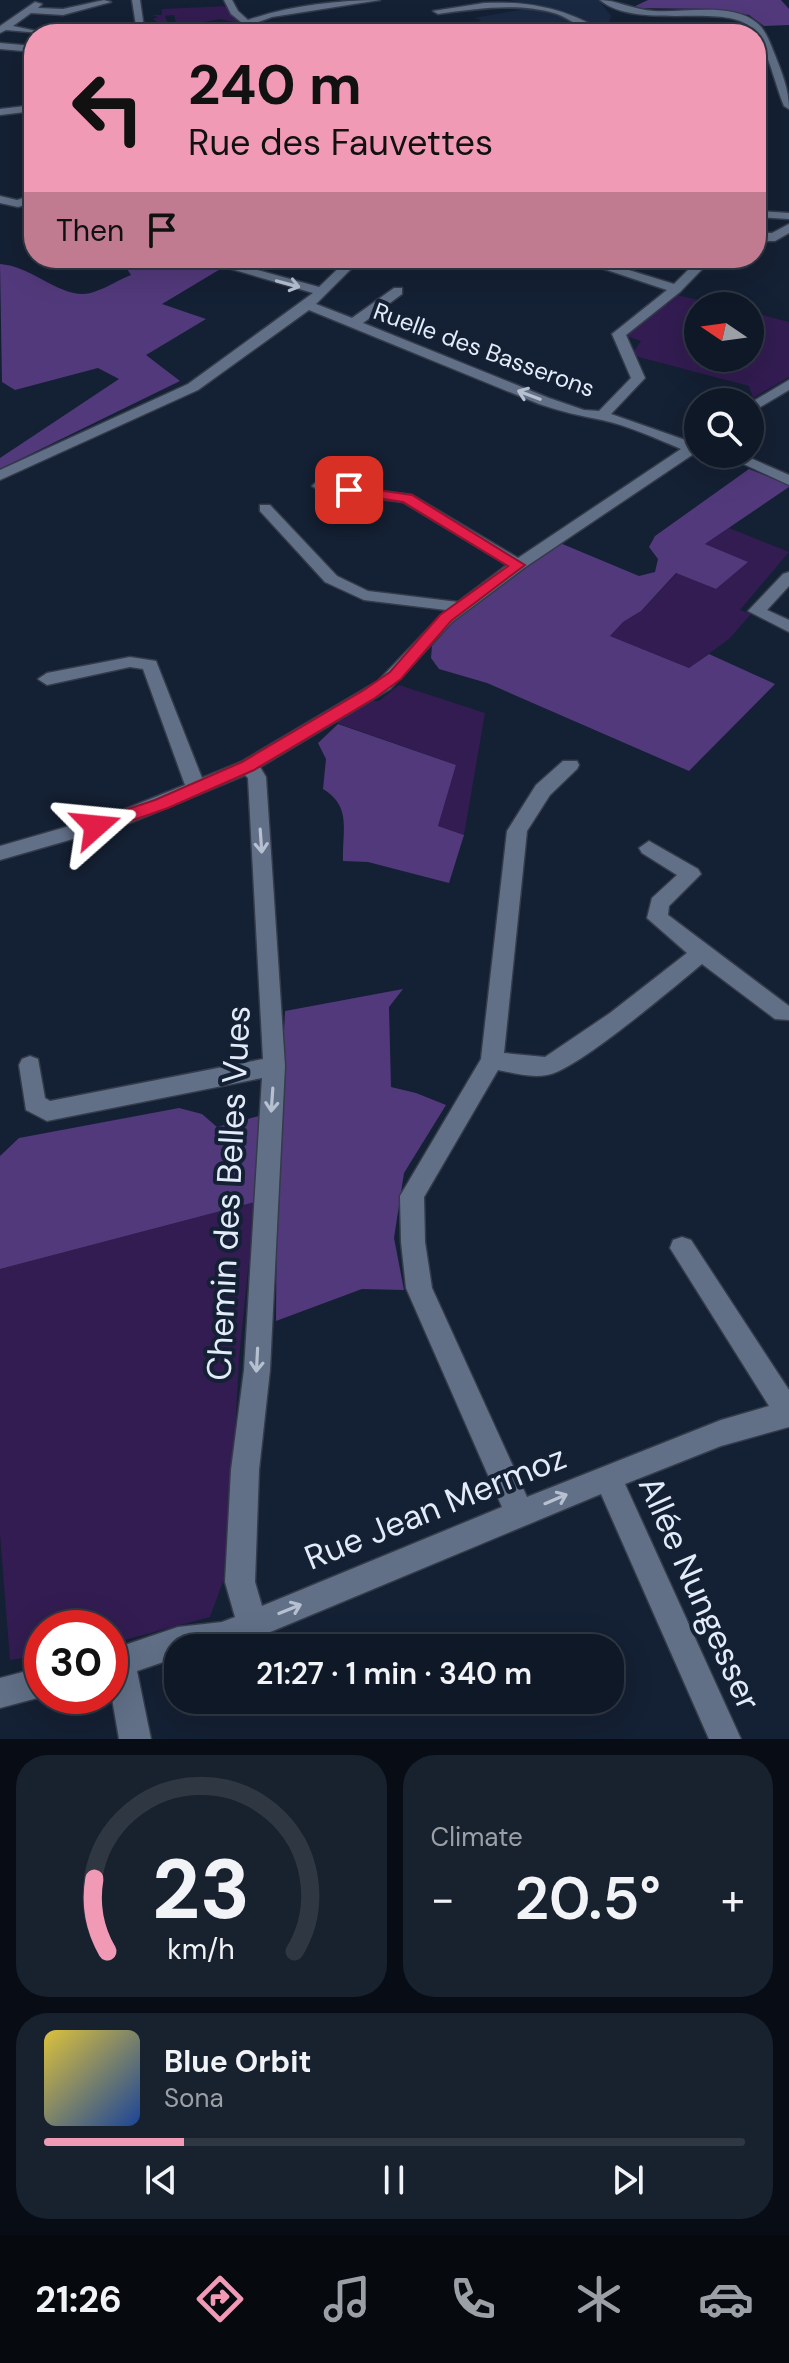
<!DOCTYPE html>
<meta charset="utf-8">
<style>
:root{--surface:#0f1826;--page:#18212e;--text:#f1f3f6;--muted:#9ba0a7;--line:#2f3743;--accent:#f09ab5}
body{margin:0;font-family:"DM Sans",sans-serif;background:var(--page);color:var(--text);height:100vh;display:flex;flex-direction:column;font-size:30px;white-space:nowrap}
*{box-sizing:border-box;margin:0}
p{font-size:26px;color:var(--muted)}
.icon{flex:none;width:44px;height:44px;fill:none;stroke:currentColor;stroke-width:2;stroke-linecap:round;stroke-linejoin:round}
.map{position:relative;height:1739px;overflow:hidden}
.details{display:flex;flex-direction:column;gap:16px;padding:16px;background:#080d15;flex:1}
.details>*{flex:none}
.banner{position:absolute;left:24px;top:24px;width:742px;height:244px;border-radius:32px;box-shadow:0 8px 32px #0002,0 0 0 2px var(--line);background:#f09ab5;color:#111;overflow:hidden}
.needle{width:52px;rotate:283deg}
.fabs{position:absolute;left:684px;top:292px;display:grid;gap:16px}
.fabs a{display:grid;place-items:center;width:80px;height:80px;border-radius:50%;background:var(--surface);box-shadow:0 8px 32px #0002,0 0 0 2px var(--line);font-size:40px}
.speed{position:absolute;left:24px;top:1610px;display:flex;gap:16px;font-size:40px;font-weight:700;text-align:center}
.speed>*{display:grid;place-content:center;width:104px;height:104px;border-radius:50%;background:var(--surface);box-shadow:0 8px 32px #0002,0 0 0 2px var(--line);line-height:1}
.speed .limit{border:12px solid #d22;background:#fff;color:#111}
.pin{position:absolute;display:grid;place-items:center;width:68px;height:68px;color:#fff;margin:-34px;border-radius:16px;box-shadow:0 4px 12px #0006}
.me{position:absolute;width:88px;margin:-44px;rotate:72deg;stroke-linejoin:round;filter:drop-shadow(0 0 6px #0008)}
.turn{display:flex;align-items:center;gap:28px;height:168px;padding:0 32px;font-size:36px}
.turn .icon{width:104px;height:104px;stroke-width:2.5}
.turn b{display:block;font-size:56px;line-height:68px}
.then{display:flex;align-items:center;height:76px;padding:0 32px;background:#0003;gap:16px;font-size:30px}
.big{font-size:60px;font-weight:600;line-height:1.1}
.details .widget{flex:1;display:flex;flex-direction:column;justify-content:center;gap:12px;min-width:0;padding:0 28px;border-radius:32px;background:var(--page)}
.details .dial{align-items:center;gap:0}
.dial svg{height:208px;overflow:visible;fill:none;stroke:var(--line);stroke-width:7;stroke-linecap:round;text-anchor:middle}
.dial text{fill:var(--text);stroke:none}
.song{display:flex;align-items:center;gap:24px}
.cover{width:96px;height:96px;border-radius:12px;background:linear-gradient(135deg,hsl(50 70% 55%),hsl(220 70% 35%))}
.played{height:8px;border-radius:4px;background:linear-gradient(90deg,var(--accent) 20%,var(--line) 20%)}
.keys{display:flex;justify-content:space-around;direction:ltr}
.heat{display:flex;justify-content:space-between;align-items:center;font-size:44px;direction:ltr}
.details .tiles{flex:1;display:grid;gap:16px;grid-template-columns:1fr 1fr}
.widget:last-child{grid-column:span 2}
.trip{position:absolute;left:164px;top:1634px;width:460px;height:80px;border-radius:32px;background:var(--surface);box-shadow:0 8px 32px #0002,0 0 0 2px var(--line);font-weight:600;line-height:80px;text-align:center}
.menu{display:flex;height:128px;justify-content:space-around;align-items:center;background:#060a0f;color:var(--muted)}
.menu .icon{width:56px;height:56px}
.menu .current{color:var(--accent)}
.menu b{font-size:36px;color:var(--text)}
.map>svg:first-child{display:block}
</style>
<div class="map">
<svg width="789" height="1739" viewBox="0 0 789 1739">
<rect width="100%" height="100%" fill="#142033"/>
<path fill="#1a2942" d="M509 0H599L611 16 607 30 593 29 577 17 555 11 588 30V34H477L481 27 476 24 481 20 474 18 531 8 551 9Z"/>
<g fill="#321c51">
<path d="M227 6 248 22 240 24 221 19 199 23 201 26 196 28 176 22 174 15 165 16 167 22 158 23 153 19 158 17 152 15H162V9Z"/>
<path d="M677 295 723 306H698V358H750V312L789 322V377L753 398 749 386 631 355 641 341 623 335 660 304Z"/>
<path d="M729 528 789 552 740 610 751 614 729 639 689 668 610 636 623 622 641 611 677 573 716 589 747 562 705 544Z"/>
<path d="M399 685 485 713 464 835 438 826 456 765 334 722 372 701H379Z"/>
<path d="M255 1202 239 1359 228 1568 210 1617 110 1644V1628H42V1655L10 1660 0 1535V1269Z"/>
</g>
<g fill="#52397b">
<path d="M648 0H781L789 9V25L764 26 749 15 717 9 631 8Z"/>
<path d="M120 258H192L222 268 162 304 206 319 146 355 180 381 0 469V458L119 379 98 368 15 390 2 382 0 264C30 266 56 294 83 294 97 294 118 280 131 275Z"/>
<path d="M749 469 789 485V487L705 544 748 562 716 589 676 573 641 611 623 622 610 636 689 668 709 654 775 684 689 771 487 683 439 669 431 658 432 646 454 621 560 543 639 576 655 572 658 559 649 547 655 536Z"/>
<path d="M338 724 456 765 438 826 464 835 449 883 368 862 343 861C342 829 352 807 323 789L326 759 318 743Z"/>
<path d="M403 989 389 1007 391 1087 416 1093 446 1105 404 1173 394 1238 404 1290 362 1289 276 1321 277 1180 285 1011Z"/>
<path d="M179 1108 202 1114 217 1127 259 1116 255 1202 0 1269V1156L19 1138Z"/>
</g>
<g fill="none" stroke-linecap="round" stroke-linejoin="round">
<g stroke="#343b4b" stroke-width="3">
<g id="minor">
<path d="M104 0 111 2 63 15 31 13 13 26 51 34 6 30 0 33V26L35 2 42 4 38 8 63 9Z"/>
<path d="M132 0H140L144 28 179 34 137 32Z"/>
<path d="M224 0H232L238 11 248 20C288 6 338 0 380 0L272 17 225 34H211L241 22 231 14Z"/>
<path d="M600 0C616 0 634 10 654 11 684 13 732 2 757 23 766 30 771 45 775 55 782 73 789 90 789 109L784 106C774 82 769 52 754 31 732 0 638 32 600 0Z"/>
<path d="M484 3C528 1 566 8 604 32L596 34C582 29 570 19 557 14 519 2 476 9 438 14L433 11Z"/>
<path d="M437 24 434 29 372 33 367 30Z"/>
<path d="M0 43 34 46V52L0 49Z"/>
<path d="M34 105V111L0 115V109Z"/>
<path d="M34 195V202L18 207 0 203V196L17 200Z"/>
<path d="M756 211 789 213V219L756 217Z"/>
<path d="M789 224V233L775 241H756V233H772Z"/>
<path d="M194 258H214L319 287 349 258H362L316 304 352 318 394 288H402V294L363 323 549 398 584 410 599 411 631 378 612 334 667 290 571 258H590L674 284 700 258H713L680 292 626 335 645 378 611 414 691 442 698 440V451L524 568 452 622 390 689 260 767 266 777 285 1066 270 1370 259 1470 255 1582 262 1606 502 1507 406 1288 401 1242 400 1196 481 1059 507 831 536 785 563 761H577L579 765 577 769 550 795 527 831 504 1053 545 1057 610 1013 687 953 647 918 652 898 677 875 642 853 639 848 649 841 698 869 701 874 669 906 668 915 789 1006V1020L775 1019 702 964C674 987 576 1071 547 1075 531 1078 514 1073 498 1070L424 1197 425 1242 432 1288 527 1497 721 1420 769 1406 670 1248 673 1240 682 1237 691 1240 789 1390V1427L721 1446 625 1484 741 1739H709L601 1494 232 1648H178V1657L137 1671 151 1739H119L110 1687V1650L178 1627 222 1622 235 1617 225 1582 231 1470 244 1370 262 1078 47 1121 26 1110 19 1065 22 1059 30 1056 38 1059 45 1098 50 1101 263 1059 248 778 245 775 132 822 0 860V846L118 812 185 785 143 669 130 667 47 685 38 679 47 673 130 657 156 661 202 778 241 762 378 681 446 610 364 600 325 582 260 511V505H270L337 576 368 591 458 602 507 565 403 502 320 491 312 486 315 483 412 495 518 558 681 449C655 438 629 426 602 420 580 416 560 411 539 404L309 310 198 390 0 480V470L188 384 313 293Z"/>
<path d="M789 380V390L750 413V403Z"/>
<path d="M722 454H741L789 475V485Z"/>
<path d="M789 572V586L767 610 789 620V632L748 611 783 574Z"/>
<path d="M42 1667V1696H45L0 1708V1678Z"/>
</g>
</g>
<use href="#minor" fill="#617087" fill-rule="evenodd"/>
</g>
<defs><path id="oneway-shaft" d="M-6 0H5M1.5-3L5.5 0L1.5 3" fill="none" stroke-width="1.6" stroke-linecap="round" stroke-linejoin="round" transform="scale(2)"/></defs>
<g stroke="#b6c0d1">
<use href="#oneway-shaft" transform="translate(288 284) rotate(15)"/>
<use href="#oneway-shaft" transform="translate(529 395) rotate(-159)"/>
<use href="#oneway-shaft" transform="translate(261 841) rotate(86)"/>
<use href="#oneway-shaft" transform="translate(272 1100) rotate(94)"/>
<use href="#oneway-shaft" transform="translate(257 1360) rotate(93)"/>
<use href="#oneway-shaft" transform="translate(556 1499) rotate(-23)"/>
<use href="#oneway-shaft" transform="translate(290 1609) rotate(-22)"/>
</g>
<path fill="#e11d48" stroke="#92132f" stroke-width="2" d="M349 486 412 495 525 565 451 621 401 679 375 698 254 770 168 808 102 831H89L87 826 89 822 155 800 242 762 364 690 390 672 440 615 508 566 403 502 344 493 342 490Z"/>
<g text-anchor="middle" stroke-width="8" stroke-linejoin="round" paint-order="stroke">
<g font-size="24" fill="#e3ebf9" stroke="#142033">
<text transform="translate(484 350) rotate(20)" y="8">Ruelle des Basserons</text>
</g>
<g font-size="34" fill="#e3ebf9" stroke="#142033">
<text transform="translate(228 1193) rotate(-87)" y="12">Chemin des Belles Vues</text>
<text transform="translate(435 1507) rotate(-22)" y="12">Rue Jean Mermoz</text>
<text transform="translate(700 1593) rotate(66)" y="12">Allée Nungesser</text>
</g>
</g>
</svg>
<div class="fabs">
<a><svg class="needle" viewBox="-14 -14 28 28"><path d="M0-13l5 13h-10z" fill="#e53935"/><path d="M0 13l5-13h-10z" fill="#9ba0a7"/></svg></a>
<a><svg class="icon" aria-label="search" viewBox="0 0 24 24"><circle cx="10" cy="10" r="6"/><path d="M15 15l6 6"/></svg></a>
</div>
<div class="speed"><div class="limit">30</div></div>
<div class="pin" style="left:349px;top:490px;background:#d93025"><svg class="icon" aria-label="arrive" viewBox="0 0 24 24"><path d="M6 21V4h12l-3 4 3 4H6"/></svg></div>
<svg class="me" style="left:96px;top:826px" viewBox="-20 -20 40 40"><path d="M0-17L14 15 0 8-14 15z" fill="#e11d48" stroke="#fff" stroke-width="4"/></svg>
<div class="trip">21:27 · 1 min · 340 m</div>
<div class="banner">
<div class="turn"><svg class="icon" aria-label="left" viewBox="0 0 24 24"><path d="M17 20v-9H6M10 6l-5 5 5 5"/></svg><div><b>240 m</b>Rue des Fauvettes</div></div>
<div class="then">Then<svg class="icon" aria-label="arrive" viewBox="0 0 24 24"><path d="M6 21V4h12l-3 4 3 4H6"/></svg></div>
</div>
</div>
<section class="details">
<div class="tiles">
<div class="widget dial"><svg viewBox="0 0 100 80">
<path d="M14 69A42 42 0 1 1 86 69"/>
<path d="M14 69A42 42 0 0 1 9 41" stroke="#f09ab5"/>
<text x="50" y="56" font-size="32" font-weight="700">23</text>
<text x="50" y="72" font-size="11">km/h</text>
</svg></div>
<div class="widget"><p>Climate</p>
<div class="heat"><a>−</a><b class="big">20.5°</b><a>+</a></div>
</div>
<div class="widget">
<div class="song"><i class="cover"></i><div><b>Blue Orbit</b><p>Sona</p></div></div>
<div class="played"></div>
<div class="keys"><svg class="icon" aria-label="previous" viewBox="0 0 24 24"><path d="M18 5L8 12l10 7zM5 5v14"/></svg><svg class="icon" aria-label="pause" viewBox="0 0 24 24"><path d="M8 5v14M16 5v14"/></svg><svg class="icon" aria-label="next" viewBox="0 0 24 24"><path d="M6 5l10 7-10 7zM19 5v14"/></svg></div>
</div>
</div>
</section>
<nav class="menu">
<b>21:26</b>
<svg class="icon current" aria-label="directions" viewBox="0 0 24 24"><path d="M12 3l9 9-9 9-9-9zM9 14v-3h6M13 9l2 2-2 2"/></svg>
<svg class="icon" aria-label="music" viewBox="0 0 24 24"><path d="M9 18V5l10-2v13"/><circle cx="6" cy="18" r="3"/><circle cx="16" cy="16" r="3"/></svg>
<svg class="icon" aria-label="phone" viewBox="0 0 24 24"><path d="M5 4h4l2 5-3 2q2 4 5 5l2-3 5 2v4C11 20 4 13 5 4z"/></svg>
<svg class="icon" aria-label="climate" viewBox="0 0 24 24"><path d="M12 3v18M4 7l16 10M4 17L20 7"/></svg>
<svg class="icon" aria-label="car" viewBox="0 0 24 24"><path d="M5 17H2v-5l4-1 3-4h7l3 4 3 1v5h-3M9 17h6M6 11h13"/><circle cx="7" cy="17" r="2"/><circle cx="17" cy="17" r="2"/></svg>
</nav>
